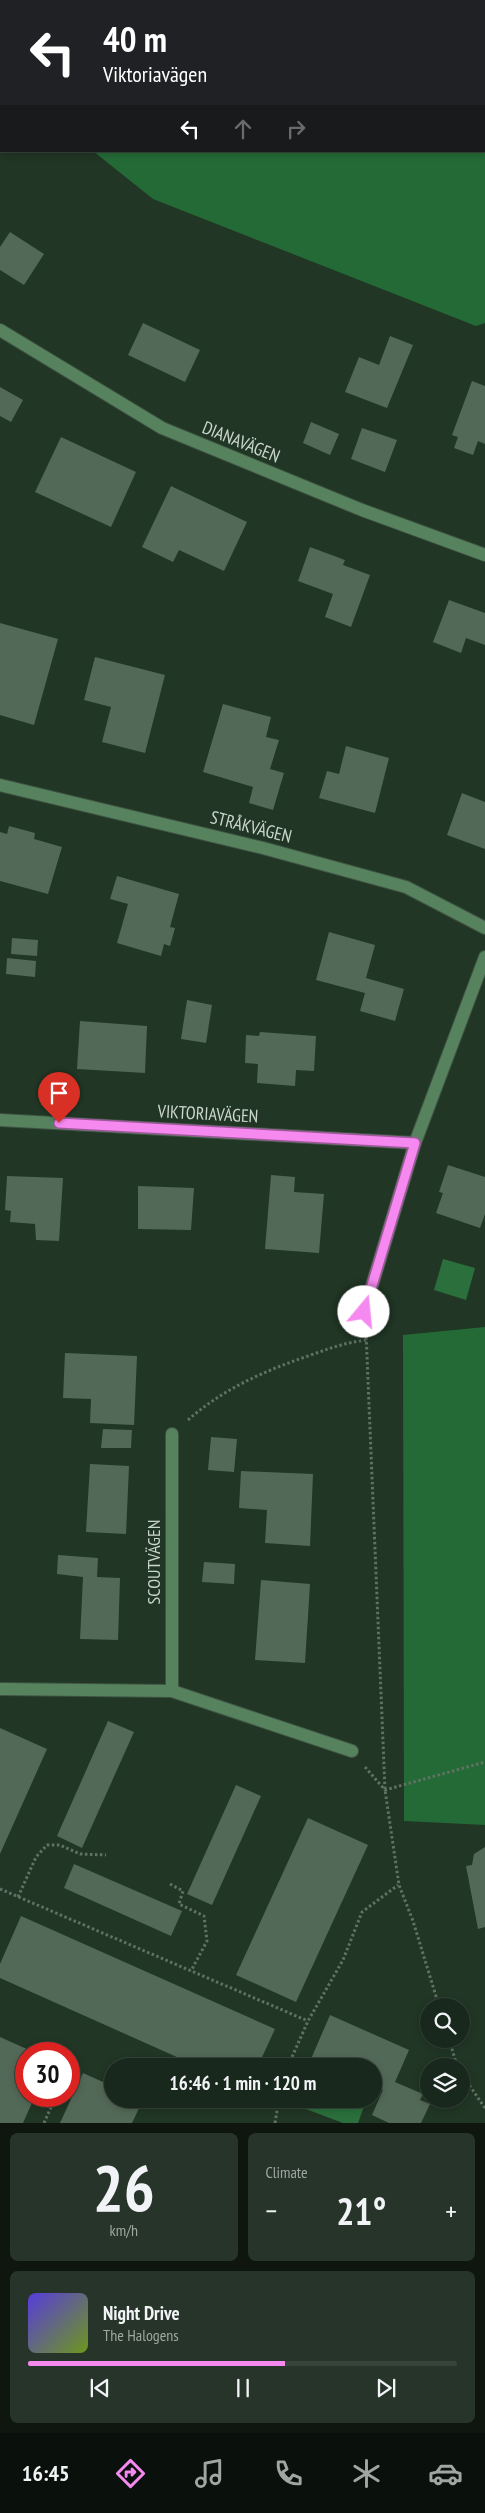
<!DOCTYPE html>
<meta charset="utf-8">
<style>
:root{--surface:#19281c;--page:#263429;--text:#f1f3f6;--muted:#9fa6a3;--line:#37443b;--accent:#f589ef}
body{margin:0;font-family:"PT Sans Narrow",sans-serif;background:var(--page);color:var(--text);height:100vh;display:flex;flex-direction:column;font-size:19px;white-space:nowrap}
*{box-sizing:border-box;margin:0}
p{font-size:16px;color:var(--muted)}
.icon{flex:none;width:28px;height:28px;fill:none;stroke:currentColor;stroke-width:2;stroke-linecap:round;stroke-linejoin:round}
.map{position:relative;height:2123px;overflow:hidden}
.panel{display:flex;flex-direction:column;gap:10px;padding:10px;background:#0e160f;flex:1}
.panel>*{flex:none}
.guide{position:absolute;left:0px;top:0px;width:485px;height:152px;box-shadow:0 2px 8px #0003,0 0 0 1px var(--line);background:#202124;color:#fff;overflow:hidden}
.buttons{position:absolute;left:420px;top:1998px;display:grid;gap:10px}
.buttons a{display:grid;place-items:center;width:50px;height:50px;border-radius:50%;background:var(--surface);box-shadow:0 2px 8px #0003,0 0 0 1px var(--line);font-size:25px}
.speed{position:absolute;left:15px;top:2042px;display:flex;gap:10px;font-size:25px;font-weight:700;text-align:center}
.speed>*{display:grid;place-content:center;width:65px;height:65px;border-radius:50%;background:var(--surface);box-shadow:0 2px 8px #0003,0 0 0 1px var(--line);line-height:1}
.speed .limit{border:8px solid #d22;background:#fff;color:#111}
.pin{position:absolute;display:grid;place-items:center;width:42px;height:42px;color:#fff;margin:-51px -21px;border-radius:50% 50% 50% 0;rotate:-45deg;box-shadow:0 0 5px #0007}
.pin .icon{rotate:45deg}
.me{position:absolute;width:55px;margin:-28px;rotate:17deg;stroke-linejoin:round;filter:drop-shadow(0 0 4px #0008)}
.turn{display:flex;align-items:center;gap:18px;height:105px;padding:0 20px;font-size:22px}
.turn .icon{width:65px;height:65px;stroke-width:2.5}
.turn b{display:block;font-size:35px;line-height:42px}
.lanes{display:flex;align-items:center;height:48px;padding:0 20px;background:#0003;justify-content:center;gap:25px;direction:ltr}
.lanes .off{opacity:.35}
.big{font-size:38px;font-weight:700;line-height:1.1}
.panel .widget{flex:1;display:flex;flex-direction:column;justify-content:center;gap:8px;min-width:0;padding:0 18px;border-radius:8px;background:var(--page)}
.panel .dial{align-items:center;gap:0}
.dial b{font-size:65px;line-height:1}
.song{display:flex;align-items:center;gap:15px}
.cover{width:60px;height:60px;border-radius:8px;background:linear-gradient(135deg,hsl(250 70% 55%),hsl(80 70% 35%))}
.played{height:5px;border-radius:2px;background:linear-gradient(90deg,var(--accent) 60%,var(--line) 60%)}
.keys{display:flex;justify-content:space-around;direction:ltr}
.heat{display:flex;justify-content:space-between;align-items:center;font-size:28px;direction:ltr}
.panel .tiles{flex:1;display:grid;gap:10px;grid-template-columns:1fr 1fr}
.widget:last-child{grid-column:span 2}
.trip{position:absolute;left:104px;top:2058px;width:278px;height:50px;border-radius:25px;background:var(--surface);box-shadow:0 2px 8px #0003,0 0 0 1px var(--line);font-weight:700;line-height:50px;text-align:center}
.menu{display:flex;height:80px;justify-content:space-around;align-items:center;background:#0a100b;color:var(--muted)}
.menu .icon{width:35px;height:35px}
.menu .current{color:var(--accent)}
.menu b{font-size:22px;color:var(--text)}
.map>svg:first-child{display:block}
</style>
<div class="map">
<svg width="485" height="2123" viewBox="0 0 485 2123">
<rect width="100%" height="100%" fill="#213625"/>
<g fill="#246a36">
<path d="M57 0H485V323L476 326 153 199 93 151H484V1Z"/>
<path d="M485 1327V1825L404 1821 403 1335Z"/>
</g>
<g fill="#2b703c">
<path d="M443 1259 475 1268 466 1300 434 1290Z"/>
<path d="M310 2099H361L366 2101 358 2123H343L306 2109Z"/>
</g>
<g fill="#536957">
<path d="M10 232 44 254 24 285 0 270V247Z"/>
<path d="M143 323 200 350 185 382 128 355Z"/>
<path d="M390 336 413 345 387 408 345 392 359 357 379 365Z"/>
<path d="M472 381 485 386V444L478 441 473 455 454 448 458 437 452 435Z"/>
<path d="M0 387 23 400 11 422 0 416Z"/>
<path d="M311 422 339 434 330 455 303 443Z"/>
<path d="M362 428 397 440 385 472 351 459Z"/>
<path d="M61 437 136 472 111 527 35 492Z"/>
<path d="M171 486 247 522 224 571 179 550 173 562 142 547Z"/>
<path d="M310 547 345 560 343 565 370 575 351 627 325 617 333 594 298 581Z"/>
<path d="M449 600 485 613V645L466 638 461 653 433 642Z"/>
<path d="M0 623 58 639 34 725 0 715Z"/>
<path d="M95 657 165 675 145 753 102 742 111 707 84 700Z"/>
<path d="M223 704 271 717 266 737 279 740 270 769 284 773 273 810 249 803 253 787 203 772Z"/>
<path d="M346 746 389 758 375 813 319 798 327 771 339 774Z"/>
<path d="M462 793 485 802V849L447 835Z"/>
<path d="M9 826 35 833 34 839 62 847 48 894 0 881V832L7 834Z"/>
<path d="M117 876 179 894 170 927 175 928 170 946 164 944 161 956 117 943 128 904 110 899Z"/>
<path d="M329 932 375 945 366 978 404 989 395 1021 360 1011 365 993 316 980Z"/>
<path d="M12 938 38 940 37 956 11 954Z"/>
<path d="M7 958 36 961 35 977 6 974Z"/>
<path d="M187 1000 212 1005 206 1043 181 1039Z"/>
<path d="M80 1021 147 1026 145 1073 77 1069Z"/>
<path d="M260 1032 316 1036 314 1071 296 1070 295 1086 257 1083 258 1064 245 1063 246 1035 259 1036Z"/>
<path d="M448 1165 485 1177V1214L480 1228 436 1213 443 1193 439 1192Z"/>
<path d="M271 1175 295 1177 294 1192 324 1194 319 1253 265 1249Z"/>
<path d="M7 1176 63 1178 59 1241 36 1240 35 1224 10 1222 11 1211 5 1210Z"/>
<path d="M138 1186 194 1188 191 1230 138 1229Z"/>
<path d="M65 1353 137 1356 134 1425 90 1423 91 1399 63 1398Z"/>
<path d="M103 1429 132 1430 131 1448H101Z"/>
<path d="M211 1437 237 1439 234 1472 208 1470Z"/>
<path d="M90 1464 129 1466 126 1534 86 1532Z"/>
<path d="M241 1471 313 1474 310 1546 265 1543 267 1510 239 1508Z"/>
<path d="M58 1555 98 1558 97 1577 120 1578 118 1640 80 1639 83 1577 57 1574Z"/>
<path d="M204 1562 235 1564 234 1584 202 1582Z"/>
<path d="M261 1580 310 1584 305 1663 255 1660Z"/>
<path d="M108 1721 134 1732 82 1848 57 1836Z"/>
<path d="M0 1728 47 1749 0 1854Z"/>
<path d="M236 1785 261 1796 212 1905 187 1894Z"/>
<path d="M308 1818 368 1845 296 2002 236 1975Z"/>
<path d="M485 1847V1927L478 1929 466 1866 472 1865 474 1854Z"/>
<path d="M74 1864 182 1911 171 1936 64 1888Z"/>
<path d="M21 1916 275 2029 258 2066H197L0 1978V1964Z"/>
<path d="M330 2015 409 2050 395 2082 423 2094 420 2100 430 2104 421 2123H389L372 2115 383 2090 372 2086V2066H328L311 2059Z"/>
<path d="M0 2037 38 2054H26V2096H35L23 2123H0Z"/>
<path d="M83 2073 112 2086V2099L143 2100 132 2123H60Z"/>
</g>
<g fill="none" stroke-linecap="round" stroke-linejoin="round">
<g stroke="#3f5343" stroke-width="14">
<g id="minor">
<path d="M0 330 162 428 362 510 485 555"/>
<path d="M0 785 263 848 406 887 485 928"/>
<path d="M0 1120 415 1143"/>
<path d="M364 1312 415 1143 485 957"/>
<path d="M0 1689 172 1691 352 1751"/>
<path d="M172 1691V1434"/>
</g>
</g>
<g stroke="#607263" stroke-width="3" stroke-dasharray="2.5 2.5" stroke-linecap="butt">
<path d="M366 1332 385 1790 399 1885 413 1921 439 2006"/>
<path d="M188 1420C223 1389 264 1371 308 1356 328 1349 346 1342 367 1340"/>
<path d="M365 1767 385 1790 485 1762"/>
<path d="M170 1884 183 1891 179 1904 204 1916 207 1941 191 1971"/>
<path d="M0 1889 308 2021"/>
<path d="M18 1897 36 1857 47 1845H60L80 1854 106 1855"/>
<path d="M449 2039 457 2066"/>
<path d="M288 2066 308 2021 343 1960 362 1912 398 1885"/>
<path d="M461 2073 485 2108"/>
<path d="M44 2123 56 2096"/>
<path d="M275 2123 279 2099"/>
</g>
<use href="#minor" stroke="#56835e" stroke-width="12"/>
</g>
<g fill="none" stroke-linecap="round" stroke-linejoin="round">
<g stroke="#9f599b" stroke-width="12">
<path id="route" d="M59 1123 415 1143 364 1312"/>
</g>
<use href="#route" stroke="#f589ef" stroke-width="9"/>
</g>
<g text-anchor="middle" stroke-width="5" stroke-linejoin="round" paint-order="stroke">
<g font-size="18" fill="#cad6cb" stroke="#213625">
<text transform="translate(241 442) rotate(22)" y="6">DIANAVÄGEN</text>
<text transform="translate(251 827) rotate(14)" y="6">STRÅKVÄGEN</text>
<text transform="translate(208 1114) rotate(3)" y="6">VIKTORIAVÄGEN</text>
<text transform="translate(154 1562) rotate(-90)" y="6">SCOUTVÄGEN</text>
</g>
</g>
</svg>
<div class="buttons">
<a><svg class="icon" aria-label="search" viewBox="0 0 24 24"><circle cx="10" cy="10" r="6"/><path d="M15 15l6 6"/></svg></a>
<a><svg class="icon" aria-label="layers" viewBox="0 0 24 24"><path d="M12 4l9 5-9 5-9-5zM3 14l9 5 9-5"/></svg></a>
</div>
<div class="speed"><div class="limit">30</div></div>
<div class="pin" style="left:59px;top:1123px;background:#d93025"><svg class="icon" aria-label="arrive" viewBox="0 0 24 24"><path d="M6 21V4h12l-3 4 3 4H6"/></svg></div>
<svg class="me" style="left:364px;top:1312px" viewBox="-20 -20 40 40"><circle r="19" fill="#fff"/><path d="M0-13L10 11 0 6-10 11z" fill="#f589ef"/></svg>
<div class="trip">16:46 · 1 min · 120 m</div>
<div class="guide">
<div class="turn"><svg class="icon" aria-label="left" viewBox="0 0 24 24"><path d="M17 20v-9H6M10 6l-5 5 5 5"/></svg><div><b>40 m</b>Viktoriavägen</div></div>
<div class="lanes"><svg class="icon" aria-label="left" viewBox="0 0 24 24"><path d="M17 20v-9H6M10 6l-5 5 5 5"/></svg><svg class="icon off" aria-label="ahead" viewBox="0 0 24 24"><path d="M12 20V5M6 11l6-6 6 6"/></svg><svg class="icon off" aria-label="right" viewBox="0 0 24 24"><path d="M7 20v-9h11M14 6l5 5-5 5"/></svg></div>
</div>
</div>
<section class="panel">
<div class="tiles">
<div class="widget dial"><b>26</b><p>km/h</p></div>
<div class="widget"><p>Climate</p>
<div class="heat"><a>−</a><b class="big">21°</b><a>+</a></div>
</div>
<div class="widget">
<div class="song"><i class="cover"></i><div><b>Night Drive</b><p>The Halogens</p></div></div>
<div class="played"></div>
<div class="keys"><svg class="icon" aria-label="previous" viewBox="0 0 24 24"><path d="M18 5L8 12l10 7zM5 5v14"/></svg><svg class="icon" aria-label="pause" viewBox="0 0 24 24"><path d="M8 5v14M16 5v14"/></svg><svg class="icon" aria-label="next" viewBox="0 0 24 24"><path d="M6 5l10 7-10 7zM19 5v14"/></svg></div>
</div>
</div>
</section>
<nav class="menu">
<b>16:45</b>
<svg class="icon current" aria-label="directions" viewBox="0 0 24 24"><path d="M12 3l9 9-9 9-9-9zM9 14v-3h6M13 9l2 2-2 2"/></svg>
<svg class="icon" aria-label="music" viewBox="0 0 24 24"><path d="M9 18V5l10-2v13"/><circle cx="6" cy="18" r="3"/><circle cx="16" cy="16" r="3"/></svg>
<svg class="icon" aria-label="phone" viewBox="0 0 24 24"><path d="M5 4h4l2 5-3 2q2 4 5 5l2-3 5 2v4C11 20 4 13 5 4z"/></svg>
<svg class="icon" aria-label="climate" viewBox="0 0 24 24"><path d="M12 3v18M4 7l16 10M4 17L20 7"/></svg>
<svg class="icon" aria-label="car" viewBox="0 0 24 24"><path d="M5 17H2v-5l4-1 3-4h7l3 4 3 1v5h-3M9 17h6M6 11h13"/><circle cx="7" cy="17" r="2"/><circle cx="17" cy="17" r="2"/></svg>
</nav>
